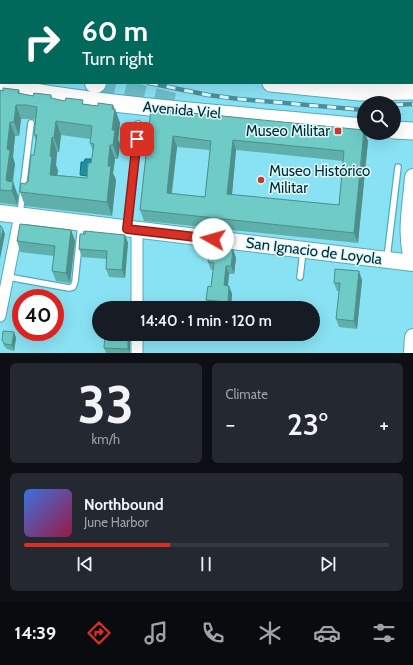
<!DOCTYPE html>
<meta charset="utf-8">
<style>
:root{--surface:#171b24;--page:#242831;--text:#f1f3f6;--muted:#9ea1a6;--line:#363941;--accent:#d93025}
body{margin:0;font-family:Cabin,sans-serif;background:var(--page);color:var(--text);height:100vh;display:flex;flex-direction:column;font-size:15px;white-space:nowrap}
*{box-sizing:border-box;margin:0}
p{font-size:13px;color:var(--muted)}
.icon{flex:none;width:22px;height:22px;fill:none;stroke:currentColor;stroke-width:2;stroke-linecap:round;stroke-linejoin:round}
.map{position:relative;height:353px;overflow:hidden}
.drawer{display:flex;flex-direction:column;gap:10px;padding:10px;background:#0d0f14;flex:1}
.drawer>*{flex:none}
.banner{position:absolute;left:0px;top:0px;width:413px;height:84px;box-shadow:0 4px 16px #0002;background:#00695c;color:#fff;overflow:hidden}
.tools{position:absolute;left:357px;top:96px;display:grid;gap:8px}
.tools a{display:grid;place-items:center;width:44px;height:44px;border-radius:50%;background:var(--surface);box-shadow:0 4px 16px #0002;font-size:20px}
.speed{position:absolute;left:12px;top:289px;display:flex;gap:8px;font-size:20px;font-weight:700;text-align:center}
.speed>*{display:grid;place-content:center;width:52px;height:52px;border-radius:50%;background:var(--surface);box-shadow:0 4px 16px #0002;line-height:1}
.speed .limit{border:6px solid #d22;background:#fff;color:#111}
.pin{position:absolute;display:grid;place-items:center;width:34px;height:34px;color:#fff;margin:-17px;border-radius:8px;box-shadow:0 2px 6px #0006}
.me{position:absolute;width:44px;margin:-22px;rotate:277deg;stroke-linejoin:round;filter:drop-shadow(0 0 3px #0008)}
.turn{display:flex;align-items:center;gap:14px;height:84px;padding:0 16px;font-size:18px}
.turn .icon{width:52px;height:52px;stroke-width:2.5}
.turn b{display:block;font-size:28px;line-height:34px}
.big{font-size:30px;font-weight:600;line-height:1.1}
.drawer .card{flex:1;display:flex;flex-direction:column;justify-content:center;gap:6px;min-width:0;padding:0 14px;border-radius:6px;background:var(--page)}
.drawer .dial{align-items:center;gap:0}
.dial b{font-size:52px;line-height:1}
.song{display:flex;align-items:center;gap:12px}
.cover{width:48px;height:48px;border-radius:6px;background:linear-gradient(135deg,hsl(220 70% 55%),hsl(340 70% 35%))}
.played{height:4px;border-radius:2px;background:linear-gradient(90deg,var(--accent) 40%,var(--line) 40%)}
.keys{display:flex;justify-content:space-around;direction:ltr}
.heat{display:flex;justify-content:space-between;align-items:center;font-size:22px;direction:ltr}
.drawer .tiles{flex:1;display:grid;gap:10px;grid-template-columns:1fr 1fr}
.card:last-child{grid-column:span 2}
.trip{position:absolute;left:92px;top:301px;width:228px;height:40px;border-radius:20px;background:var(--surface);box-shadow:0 4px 16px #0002;font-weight:600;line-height:40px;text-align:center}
.menu{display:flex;height:64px;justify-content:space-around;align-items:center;background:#090b0e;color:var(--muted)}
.menu .icon{width:28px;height:28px}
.menu .on{color:var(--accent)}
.menu b{font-size:18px;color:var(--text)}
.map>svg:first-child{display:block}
</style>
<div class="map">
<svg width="413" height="353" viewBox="0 0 413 353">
<rect width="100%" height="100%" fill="#89e2f3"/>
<path fill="#1f90a1" stroke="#16717f" d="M85 159H92L90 173 87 176 80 175 81 162H84Z"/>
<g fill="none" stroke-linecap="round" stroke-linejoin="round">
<path stroke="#6ebdcc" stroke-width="20" stroke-dasharray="20 10" stroke-linecap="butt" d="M96 83 182 105"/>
<g stroke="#52acbc" stroke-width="8">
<g id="lane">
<path d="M95 0 96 1"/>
<path d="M157 1V0"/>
<path d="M20 214 31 123"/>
<path d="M127 227 138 124"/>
<path d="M387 258 398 167"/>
<path d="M8 277 69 288 73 287 75 282 81 224"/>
<path d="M300 277 303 251"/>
</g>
</g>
<g stroke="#52acbc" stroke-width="13">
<g id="street">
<path d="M412 3H413"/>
<path d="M137 231V308"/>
<path d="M0 316 20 215"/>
<path d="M137 334V353"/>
</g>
</g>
<g stroke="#52acbc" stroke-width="18">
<g id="secondary">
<path d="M413 177C411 205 404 235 413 262"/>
<path d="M0 213 413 263"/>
<path d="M412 353 413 337"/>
</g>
</g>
<g stroke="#52acbc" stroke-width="19">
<g id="primary">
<path d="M0 2H1"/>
<path d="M271 83 360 92 413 91"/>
<path d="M0 86C120 108 242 115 364 127"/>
<path d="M394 130 413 131"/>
</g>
</g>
<g stroke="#52acbc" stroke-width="22">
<g id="highway">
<path d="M0 20 1 21"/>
<path d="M0 58 1 59"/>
<path d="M95 83H96"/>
</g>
</g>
<use href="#lane" stroke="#fff" stroke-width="5.5"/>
<use href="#street" stroke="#fff" stroke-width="11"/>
<use href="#secondary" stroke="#fff" stroke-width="16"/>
<use href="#primary" stroke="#fff" stroke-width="17"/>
<use href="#highway" stroke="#fff" stroke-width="20"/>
<g stroke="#4c8e9b" stroke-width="4.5">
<g id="rail">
<path d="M0 40H1"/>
<path d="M149 83 208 95 239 99 364 110"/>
<path d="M394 105 413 104"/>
</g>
</g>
<use href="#rail" stroke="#dff8fd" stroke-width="3" stroke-dasharray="9" stroke-linecap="butt"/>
</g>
<g fill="#5fafaa" fill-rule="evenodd">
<path d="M0 90H19L20 94 33 96 51 95 52 99 98 106 113 105 114 109H115L120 123 118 139 120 144 118 159H115L113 173 116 180 112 216 25 206 20 192 28 182 34 155 36 141 34 135 36 120 31 119H21L19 136H15L13 157 15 164 13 182 18 196 17 205 0 203ZM61 135 90 139V143L93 152 91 163 87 178 57 175 58 171 56 165 57 152H59Z"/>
<path d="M151 109 368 141 358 243 144 221 140 210ZM177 147 210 150 205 197 172 194ZM236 150 343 161 339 205 232 195Z"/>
<path d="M71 230 75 241 70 283 56 281 52 271 54 256 20 252 17 241Z"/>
<path d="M85 234 125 235 128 243 125 278 109 277 106 269 107 259 82 257 79 249Z"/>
<path d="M233 250 236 258 234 274H229L228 285 229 286 232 294 231 308H209L206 300 211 287 213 270H211L208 262Z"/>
<path d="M362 280 357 329 339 327 336 319 339 291H337L334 283Z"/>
<path d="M14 332 16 338 14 351 7 349 4 346 2 340Z"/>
<path d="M128 335 130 340V353H106L104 348Z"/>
</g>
<g fill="#4e8e8b">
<path d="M16 105 21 119 19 136 14 122Z"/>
<path d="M113 105 115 111V109L120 123 118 139 120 144 118 159 113 145 112 130Z"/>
<path d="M56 121 61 135 59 152 54 138Z"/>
<path d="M10 122 15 136 13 157 15 164 11 191 6 180 7 149Z"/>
<path d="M364 133H365L368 141 358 243 354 233Z"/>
<path d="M173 136 177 147 170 204 167 193Z"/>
<path d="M52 137 57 152 56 165 58 171 55 189 50 175V156Z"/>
<path d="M233 140 236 150 231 205 227 194Z"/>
<path d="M110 145 115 159 113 173 116 180 112 216 107 202 108 166Z"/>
<path d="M13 182 18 196 17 205 12 191Z"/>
<path d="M3 229 5 234 0 259V243Z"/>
<path d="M71 230 75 241 70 283 66 273Z"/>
<path d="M125 235 128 243 125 278 122 270Z"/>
<path d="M233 250 236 258 234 274 231 266Z"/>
<path d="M226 266 229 274 227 293 224 285Z"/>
<path d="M359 271 362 280 357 329 354 321Z"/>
<path d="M229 286 232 294 231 308H230L228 302Z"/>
<path d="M14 332 16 338 14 351 12 345Z"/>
<path d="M128 335 130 340V353L128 349Z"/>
</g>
<g fill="#6fcbc6" stroke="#4e8e8b" fill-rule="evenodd">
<rect x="188" y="0" width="103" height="1"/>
<path d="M310 0H341L340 1H310Z"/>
<rect x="363" y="0" width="29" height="1"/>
<path d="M3 88 19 90 18 93 33 96 34 93 51 95V98L65 101 66 98 83 100 82 104 98 106V103L113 105 112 109H115L112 130H115L113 145H110L108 166H111L107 202 20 192 21 183 26 184V182H28L31 155H34L37 135H34L37 107 26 105H16L14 122H10L7 149 10 150 6 180 7 181 13 182 12 191 0 190V90L3 91ZM56 121 92 126 90 143 94 144 91 163H88L87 178 50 175 52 157 50 156 52 137 54 138Z"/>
<path d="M151 109 364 130 354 233 140 210ZM173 136 211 141 205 197 167 193ZM233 140 344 151 339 205 227 194Z"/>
<path d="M20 224 71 230 66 273 52 271 55 246 17 241Z"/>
<path d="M0 225 3 229 0 243Z"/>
<path d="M85 231 125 235 122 270 106 269 107 251 79 249 80 234H85Z"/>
<path d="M210 247 233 250 231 266H226L224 285 229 286 228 302 206 300 208 286 211 287 214 263 208 262Z"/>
<path d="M335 269 359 271 354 321 336 319 340 283H334Z"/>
<path d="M3 331 14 332 12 345 5 344 2 340Z"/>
<path d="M105 334 128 335V349L104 348Z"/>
</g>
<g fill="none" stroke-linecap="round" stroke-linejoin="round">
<g stroke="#8d1f18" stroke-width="10">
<path id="route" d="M137 139 127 229 213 239"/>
</g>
<use href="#route" stroke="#d93025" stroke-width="7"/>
</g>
<g fill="#c63a27" stroke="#dff8fd" stroke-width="1.5">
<rect x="334" y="127" width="8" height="8" rx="2"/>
<circle cx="261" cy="180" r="4"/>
</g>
<g text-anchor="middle" stroke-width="3" stroke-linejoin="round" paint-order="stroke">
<g font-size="15" fill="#022a31" stroke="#dff8fd">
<text transform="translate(182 110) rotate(5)" y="5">Avenida Viel</text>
<text transform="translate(314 251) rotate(7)" y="5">San Ignacio de Loyola</text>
</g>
<g font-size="15" fill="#022a31" stroke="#dff8fd" text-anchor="end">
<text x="330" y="136">Museo Militar</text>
<text x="269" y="176" text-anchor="start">Museo Histórico<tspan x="269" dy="17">Militar</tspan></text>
</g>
</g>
</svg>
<div class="tools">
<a><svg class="icon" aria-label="search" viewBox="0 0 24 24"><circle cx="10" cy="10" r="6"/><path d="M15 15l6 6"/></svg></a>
</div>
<div class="speed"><div class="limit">40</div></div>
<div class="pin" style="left:137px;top:139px;background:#d93025"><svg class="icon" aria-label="arrive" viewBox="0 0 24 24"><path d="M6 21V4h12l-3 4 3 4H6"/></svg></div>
<svg class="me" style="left:213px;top:239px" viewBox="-20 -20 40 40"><circle r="19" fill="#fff"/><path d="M0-13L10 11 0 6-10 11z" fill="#d93025"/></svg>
<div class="trip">14:40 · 1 min · 120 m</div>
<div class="banner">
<div class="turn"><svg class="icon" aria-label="right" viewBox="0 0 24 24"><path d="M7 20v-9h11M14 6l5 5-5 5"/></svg><div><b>60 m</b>Turn right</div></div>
</div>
</div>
<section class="drawer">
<div class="tiles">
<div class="card dial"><b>33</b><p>km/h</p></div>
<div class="card"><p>Climate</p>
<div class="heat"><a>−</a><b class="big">23°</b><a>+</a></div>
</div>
<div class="card">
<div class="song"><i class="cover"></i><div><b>Northbound</b><p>June Harbor</p></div></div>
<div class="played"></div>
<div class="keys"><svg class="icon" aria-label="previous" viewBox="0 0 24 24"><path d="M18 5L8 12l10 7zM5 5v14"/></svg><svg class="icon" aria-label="pause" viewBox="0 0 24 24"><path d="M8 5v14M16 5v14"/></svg><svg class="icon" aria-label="next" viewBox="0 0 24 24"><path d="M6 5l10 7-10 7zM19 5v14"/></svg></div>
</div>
</div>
</section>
<nav class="menu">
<b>14:39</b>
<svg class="icon on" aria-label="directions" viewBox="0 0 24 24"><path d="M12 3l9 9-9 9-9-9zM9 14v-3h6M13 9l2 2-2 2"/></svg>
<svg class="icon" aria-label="music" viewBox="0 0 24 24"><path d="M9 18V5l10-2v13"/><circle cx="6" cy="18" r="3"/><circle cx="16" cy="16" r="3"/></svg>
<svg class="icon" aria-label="phone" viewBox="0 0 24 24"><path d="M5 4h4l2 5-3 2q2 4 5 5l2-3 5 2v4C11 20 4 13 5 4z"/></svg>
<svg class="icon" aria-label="climate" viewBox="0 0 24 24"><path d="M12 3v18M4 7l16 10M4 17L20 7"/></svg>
<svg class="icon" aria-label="car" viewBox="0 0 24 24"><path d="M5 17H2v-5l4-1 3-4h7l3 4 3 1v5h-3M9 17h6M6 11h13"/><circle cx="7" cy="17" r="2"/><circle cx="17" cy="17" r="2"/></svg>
<svg class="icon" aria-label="filters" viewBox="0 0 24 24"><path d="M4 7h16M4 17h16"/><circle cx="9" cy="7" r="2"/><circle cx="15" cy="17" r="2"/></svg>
</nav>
